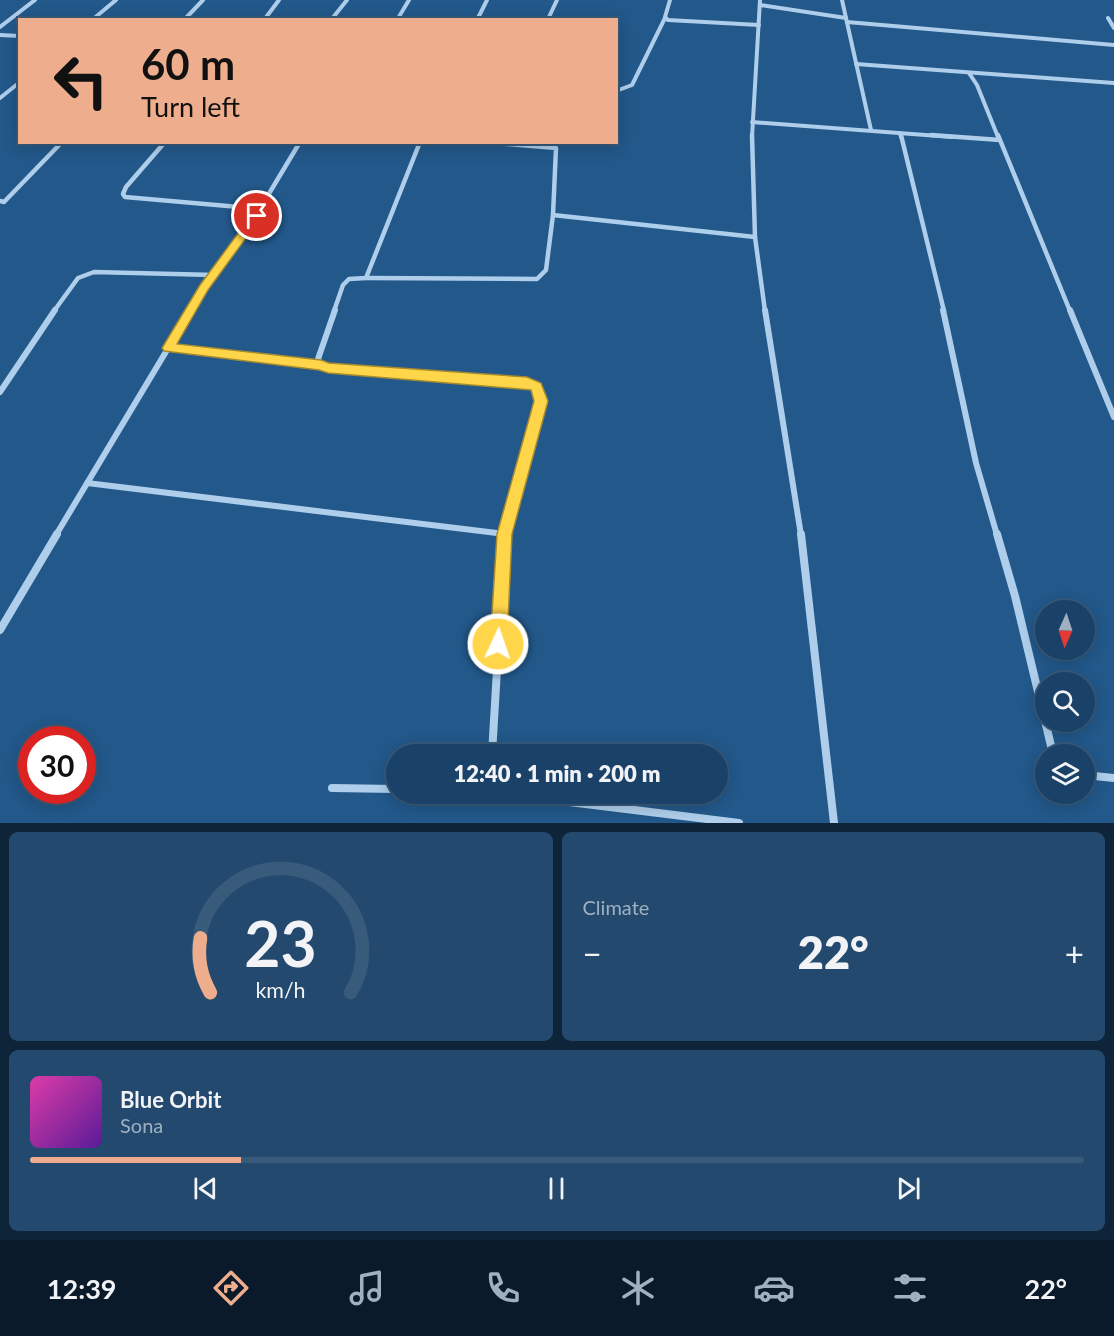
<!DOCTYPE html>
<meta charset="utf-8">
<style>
:root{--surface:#1a4268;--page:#23496e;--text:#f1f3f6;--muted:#9fb0c0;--line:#385b7c;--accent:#eead8d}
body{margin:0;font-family:Lato,sans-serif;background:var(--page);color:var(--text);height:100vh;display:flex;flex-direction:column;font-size:22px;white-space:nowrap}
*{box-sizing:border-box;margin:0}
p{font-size:20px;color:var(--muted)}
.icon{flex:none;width:33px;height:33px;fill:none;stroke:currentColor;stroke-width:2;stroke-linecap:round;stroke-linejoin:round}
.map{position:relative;height:823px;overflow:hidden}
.side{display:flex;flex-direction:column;gap:9px;padding:9px;background:#0e2439;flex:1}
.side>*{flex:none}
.top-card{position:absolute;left:18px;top:18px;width:600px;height:126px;border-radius:0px;box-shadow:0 3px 15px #0003,0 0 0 2px var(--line);background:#eead8d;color:#111;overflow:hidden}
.needle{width:39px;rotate:183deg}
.controls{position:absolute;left:1035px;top:600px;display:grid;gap:12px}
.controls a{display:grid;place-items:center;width:60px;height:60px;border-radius:50%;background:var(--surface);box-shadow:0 3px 15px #0003,0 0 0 2px var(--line);font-size:30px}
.speed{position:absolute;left:18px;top:726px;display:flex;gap:12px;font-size:30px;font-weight:700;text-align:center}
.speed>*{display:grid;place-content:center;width:78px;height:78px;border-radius:50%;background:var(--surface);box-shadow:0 3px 15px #0003,0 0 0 2px var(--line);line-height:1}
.speed .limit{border:9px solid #d22;background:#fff;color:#111}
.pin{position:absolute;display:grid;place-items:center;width:51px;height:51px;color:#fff;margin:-26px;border:3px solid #fff;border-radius:50%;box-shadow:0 2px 6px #0007}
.me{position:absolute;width:66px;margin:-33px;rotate:3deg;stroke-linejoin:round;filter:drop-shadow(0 0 4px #0008)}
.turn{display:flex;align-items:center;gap:21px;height:126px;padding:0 24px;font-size:27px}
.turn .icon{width:78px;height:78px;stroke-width:2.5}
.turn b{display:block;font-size:42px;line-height:51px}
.big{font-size:45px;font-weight:800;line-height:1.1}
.side .tile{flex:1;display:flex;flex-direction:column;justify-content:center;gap:9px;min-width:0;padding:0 21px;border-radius:9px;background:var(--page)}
.side .dial{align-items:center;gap:0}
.dial svg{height:156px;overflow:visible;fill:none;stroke:var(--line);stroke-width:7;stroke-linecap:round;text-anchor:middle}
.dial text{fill:var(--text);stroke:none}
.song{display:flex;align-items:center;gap:18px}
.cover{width:72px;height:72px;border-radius:9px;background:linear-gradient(135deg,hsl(320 70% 55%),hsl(270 70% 35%))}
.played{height:6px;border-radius:3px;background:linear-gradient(90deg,var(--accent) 20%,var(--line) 20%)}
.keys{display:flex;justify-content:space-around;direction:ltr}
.heat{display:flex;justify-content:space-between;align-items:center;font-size:33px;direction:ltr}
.side .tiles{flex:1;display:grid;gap:9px;grid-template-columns:1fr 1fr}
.tile:last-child{grid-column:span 2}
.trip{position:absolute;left:386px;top:744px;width:342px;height:60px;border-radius:30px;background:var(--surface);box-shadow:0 3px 15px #0003,0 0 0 2px var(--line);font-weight:800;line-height:60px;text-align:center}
.menu{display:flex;height:96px;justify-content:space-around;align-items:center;background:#0a1a2a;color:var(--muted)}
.menu .icon{width:42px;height:42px}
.menu .on{color:var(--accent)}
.menu b{font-size:27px;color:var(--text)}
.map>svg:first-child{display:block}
</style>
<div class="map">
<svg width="1114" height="823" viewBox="0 0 1114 823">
<rect width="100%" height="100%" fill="#22588a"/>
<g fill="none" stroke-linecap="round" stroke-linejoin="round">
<g stroke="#aeceeb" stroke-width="4">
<path d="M670 0 665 17 668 20 759 25"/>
<path d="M842 0 871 130"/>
<path d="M760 5 846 18"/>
<path d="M549 17 557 0"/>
<path d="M1108 18 1114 28"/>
<path d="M92 20 116 0"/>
<path d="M184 20 203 0"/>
<path d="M264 20 279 0"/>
<path d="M331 20 347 0"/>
<path d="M397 20 409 0"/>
<path d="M477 20 487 0"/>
<path d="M847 22 1114 45"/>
<path d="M0 27 35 0"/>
<path d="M0 35 20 36"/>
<path d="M856 64 1114 83"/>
<path d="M969 73 977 85 998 137"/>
<path d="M616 91 632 85 665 18"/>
<path d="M0 98 20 82"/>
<path d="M752 122 952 137"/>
<path d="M900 133 901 137"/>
<path d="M752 137 760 0"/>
</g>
<g stroke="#aeceeb" stroke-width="4.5">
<path d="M752 135 755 237 765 311"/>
<path d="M901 135 944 311"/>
<path d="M931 135 1000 140"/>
<path d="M998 135 1070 311"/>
<path d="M165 142 126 187 123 194 125 197 261 209"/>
<path d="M482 142 556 148 553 215 755 237"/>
<path d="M0 201 4 202 62 142"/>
<path d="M366 278 537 279 546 270 553 215"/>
<path d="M54 311 78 278 94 272 214 275"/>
<path d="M190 311 204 288 249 227 300 142"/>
<path d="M334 311 343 285 349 279 366 278 420 142"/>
</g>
<g stroke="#aeceeb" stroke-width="6">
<path d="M335 310 318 359 321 365 328 368 527 383 537 387 541 401 505 535"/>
<path d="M765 310 801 535"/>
<path d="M943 310 976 463 997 535"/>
<path d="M1070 310 1114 417"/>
<path d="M168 348 321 365"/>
<path d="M0 392 55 310"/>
<path d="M87 483 505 534"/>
<path d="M56 535 191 310"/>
</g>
<g stroke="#aeceeb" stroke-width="8">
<path d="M801 534 834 823"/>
<path d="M997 534 1015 596 1053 754"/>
<path d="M0 630 57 534"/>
<path d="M492 754 505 534"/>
<path d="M1084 775 1114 778"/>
<path d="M332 788 396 789"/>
<path d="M505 794 739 823"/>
</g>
</g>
<path fill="#ffd54a" stroke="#a68a30" stroke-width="1.5" d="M257 212 262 216 208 290 177 344 321 360 329 363 527 377 541 383 548 401 512 534 507 644 504 650 498 653 492 650 490 644 497 534 534 401 531 390 328 373 319 370 164 351 162 348 200 285 253 213Z"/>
</svg>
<div class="controls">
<a><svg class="needle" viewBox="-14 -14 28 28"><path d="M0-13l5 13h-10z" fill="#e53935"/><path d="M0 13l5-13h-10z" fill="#9fb0c0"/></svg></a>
<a><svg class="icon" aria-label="search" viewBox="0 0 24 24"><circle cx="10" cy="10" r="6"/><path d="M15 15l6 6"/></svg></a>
<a><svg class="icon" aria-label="layers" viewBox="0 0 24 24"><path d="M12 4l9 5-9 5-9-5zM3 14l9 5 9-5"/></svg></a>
</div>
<div class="speed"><div class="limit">30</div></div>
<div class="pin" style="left:257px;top:216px;background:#d93025"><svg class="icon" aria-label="arrive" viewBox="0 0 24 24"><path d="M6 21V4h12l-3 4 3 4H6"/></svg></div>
<svg class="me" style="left:498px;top:644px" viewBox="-20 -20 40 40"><circle r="17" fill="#ffd54a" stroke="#fff" stroke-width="3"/><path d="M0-11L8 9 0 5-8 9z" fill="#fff"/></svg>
<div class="trip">12:40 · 1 min · 200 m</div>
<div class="top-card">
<div class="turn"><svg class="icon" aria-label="left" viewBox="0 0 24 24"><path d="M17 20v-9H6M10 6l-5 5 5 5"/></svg><div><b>60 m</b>Turn left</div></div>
</div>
</div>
<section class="side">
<div class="tiles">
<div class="tile dial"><svg viewBox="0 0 100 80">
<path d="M14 69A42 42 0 1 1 86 69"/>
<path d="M14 69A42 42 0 0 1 9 41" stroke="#eead8d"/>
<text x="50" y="56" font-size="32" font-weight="700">23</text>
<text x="50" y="72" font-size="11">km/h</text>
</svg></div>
<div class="tile"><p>Climate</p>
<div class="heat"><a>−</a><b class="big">22°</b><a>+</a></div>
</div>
<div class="tile">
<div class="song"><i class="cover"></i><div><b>Blue Orbit</b><p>Sona</p></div></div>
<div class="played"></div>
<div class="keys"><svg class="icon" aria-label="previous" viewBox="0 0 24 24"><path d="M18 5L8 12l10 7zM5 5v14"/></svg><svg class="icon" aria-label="pause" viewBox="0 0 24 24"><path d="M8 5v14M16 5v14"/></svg><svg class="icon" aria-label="next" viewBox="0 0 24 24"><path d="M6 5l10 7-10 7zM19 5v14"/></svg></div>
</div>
</div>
</section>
<nav class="menu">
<b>12:39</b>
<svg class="icon on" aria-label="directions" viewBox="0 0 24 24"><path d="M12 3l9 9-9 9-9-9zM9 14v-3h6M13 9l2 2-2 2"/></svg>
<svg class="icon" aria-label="music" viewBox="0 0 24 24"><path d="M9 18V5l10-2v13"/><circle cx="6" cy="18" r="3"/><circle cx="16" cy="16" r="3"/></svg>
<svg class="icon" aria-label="phone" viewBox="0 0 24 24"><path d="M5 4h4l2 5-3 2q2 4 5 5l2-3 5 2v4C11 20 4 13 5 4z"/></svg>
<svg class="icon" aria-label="climate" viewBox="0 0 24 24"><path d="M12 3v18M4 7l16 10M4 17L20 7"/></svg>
<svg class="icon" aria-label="car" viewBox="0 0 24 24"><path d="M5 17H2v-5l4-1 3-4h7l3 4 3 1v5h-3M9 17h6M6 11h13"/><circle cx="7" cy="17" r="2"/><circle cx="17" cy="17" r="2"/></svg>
<svg class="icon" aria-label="filters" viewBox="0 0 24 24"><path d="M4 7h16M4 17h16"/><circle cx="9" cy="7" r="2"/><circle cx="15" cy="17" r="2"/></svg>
<b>22°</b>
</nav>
